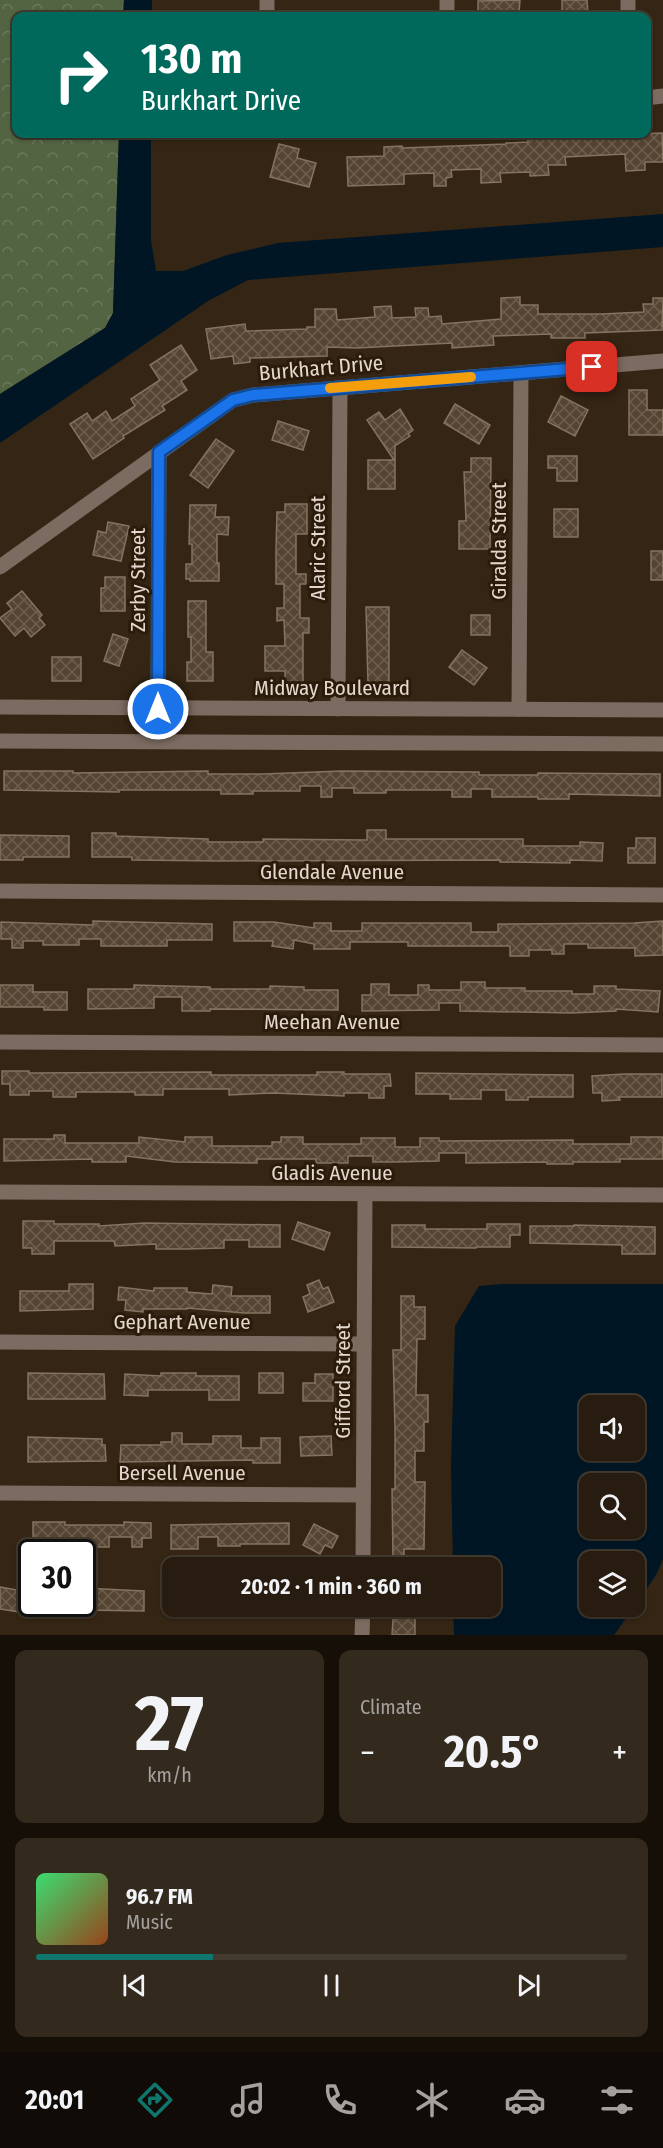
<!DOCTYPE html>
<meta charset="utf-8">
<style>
:root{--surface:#271c0f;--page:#33291d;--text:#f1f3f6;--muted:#a4a19e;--line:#433a2f;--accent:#0f766e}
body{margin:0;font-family:"Fira Sans Condensed",sans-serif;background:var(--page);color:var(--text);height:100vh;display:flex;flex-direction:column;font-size:22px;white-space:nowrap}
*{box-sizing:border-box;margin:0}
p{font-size:20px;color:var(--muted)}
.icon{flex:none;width:33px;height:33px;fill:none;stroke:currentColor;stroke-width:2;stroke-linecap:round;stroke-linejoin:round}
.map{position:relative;height:1635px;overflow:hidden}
.drawer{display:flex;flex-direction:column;gap:15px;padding:15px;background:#150f08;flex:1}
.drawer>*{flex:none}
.hud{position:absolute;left:12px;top:12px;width:639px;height:126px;border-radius:12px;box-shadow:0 2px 4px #0004,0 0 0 2px var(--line);background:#00695c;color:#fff;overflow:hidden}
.fabs{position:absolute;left:579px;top:1395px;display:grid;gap:12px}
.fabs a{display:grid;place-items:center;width:66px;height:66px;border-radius:12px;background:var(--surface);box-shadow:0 2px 4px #0004,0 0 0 2px var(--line);font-size:30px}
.speed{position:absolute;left:18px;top:1539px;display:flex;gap:12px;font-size:30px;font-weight:700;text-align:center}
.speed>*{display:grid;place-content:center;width:78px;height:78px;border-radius:50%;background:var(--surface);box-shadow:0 2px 4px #0004,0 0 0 2px var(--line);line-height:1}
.speed .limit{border:3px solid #111;border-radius:9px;background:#fff;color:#111}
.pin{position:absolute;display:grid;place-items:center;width:51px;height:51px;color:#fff;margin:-26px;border-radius:12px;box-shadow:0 3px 9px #0006}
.me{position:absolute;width:66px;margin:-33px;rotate:0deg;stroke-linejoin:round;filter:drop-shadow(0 0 4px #0008)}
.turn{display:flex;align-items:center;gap:21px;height:126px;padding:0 30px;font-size:27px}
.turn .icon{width:78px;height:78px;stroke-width:2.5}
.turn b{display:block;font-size:42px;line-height:51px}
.big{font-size:45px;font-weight:700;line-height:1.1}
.drawer .tile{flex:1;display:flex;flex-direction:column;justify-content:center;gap:9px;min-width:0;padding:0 21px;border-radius:12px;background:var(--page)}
.drawer .dial{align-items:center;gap:0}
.dial b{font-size:78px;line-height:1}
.song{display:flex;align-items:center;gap:18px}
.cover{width:72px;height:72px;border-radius:9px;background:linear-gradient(135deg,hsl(140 70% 55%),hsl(20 70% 35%))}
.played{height:6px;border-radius:3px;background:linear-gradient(90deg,var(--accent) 30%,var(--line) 30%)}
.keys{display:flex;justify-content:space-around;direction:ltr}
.heat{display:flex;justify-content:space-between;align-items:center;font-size:33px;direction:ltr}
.drawer .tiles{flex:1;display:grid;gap:15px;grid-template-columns:1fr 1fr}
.tile:last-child{grid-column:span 2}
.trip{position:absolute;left:162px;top:1557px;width:339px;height:60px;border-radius:12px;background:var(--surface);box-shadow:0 2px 4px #0004,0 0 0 2px var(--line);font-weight:700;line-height:60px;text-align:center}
.dock{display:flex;height:96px;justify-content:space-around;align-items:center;background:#100b06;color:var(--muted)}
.dock .icon{width:42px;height:42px}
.dock .current{color:var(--accent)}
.dock b{font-size:27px;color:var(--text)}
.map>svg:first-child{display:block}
</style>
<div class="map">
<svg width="663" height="1635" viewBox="0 0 663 1635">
<defs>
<pattern id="forest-crowns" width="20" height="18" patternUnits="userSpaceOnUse" patternTransform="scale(1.5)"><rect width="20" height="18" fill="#526442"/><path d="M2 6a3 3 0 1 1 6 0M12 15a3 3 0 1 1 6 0" fill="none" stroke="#6b795c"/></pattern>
<pattern id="building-cross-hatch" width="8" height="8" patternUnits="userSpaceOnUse" patternTransform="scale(1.5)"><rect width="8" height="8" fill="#554432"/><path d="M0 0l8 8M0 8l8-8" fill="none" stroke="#6d5e4e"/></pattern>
</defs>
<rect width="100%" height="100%" fill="#342514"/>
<path fill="url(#forest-crowns)" d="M0 0H124L123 16H16V134H119L113 313 105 328 0 394Z"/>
<g fill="#001625" fill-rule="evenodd">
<path d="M124 0H152V16H123Z"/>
<path d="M119 134H151V240L156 271H183L227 255 278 243 663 214V247L248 280 208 301 0 443V394L105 328 113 313Z"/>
<path d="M503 1284H663V1559L656 1575 635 1606 634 1562H590V1606L634 1607 614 1635H454L453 1607 490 1606V1568L453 1567 451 1465 455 1326 479 1286ZM590 1406H634V1450H590ZM590 1484H634V1528H590Z"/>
</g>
<g fill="url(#building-cross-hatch)" stroke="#857360" stroke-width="1.5">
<path d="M520 0 519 13H508V16H478V1Z"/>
<path d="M562 0H587L588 16H562Z"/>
<path d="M662 133 663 162H645V170L626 171 625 154 565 157 566 165H548L549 175 530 176V172L500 173 501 182 481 183V169L451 170 452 177 446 178V186H434V173L404 174V184L348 186 347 157 384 156V147L402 146V148L506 144V143L528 142V139L553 138V135L574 134H613V135Z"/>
<path d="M279 144 299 149 297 158 316 163 309 187 270 177Z"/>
<path d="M520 297V305H538V314H602L644 312 643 304H653V298H663L662 330 585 333V338H551V334L493 336 494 345 452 348V343L357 348 327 347V356L250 358V362L234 364 233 356 211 359 206 329 245 324 246 331 307 329V327H315V309H336L337 320 375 317 374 307 391 306 392 318 416 317 415 308H428L429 317 441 316 442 324 501 319V298Z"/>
<path d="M181 345 197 370 181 381 187 390 162 406 165 410 123 436 124 438 93 459 70 424 87 413 92 421 106 411 112 421 135 406 131 399 160 380 150 365Z"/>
<path d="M629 390H647V410H663V435H629Z"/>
<path d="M561 396 588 410 575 436 548 422Z"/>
<path d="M455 404 490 425 479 444 444 423Z"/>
<path d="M400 409 413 430 408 434 410 436 395 446V489H368V460H394L367 420 379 412 385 420Z"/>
<path d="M278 421 309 431 303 450 272 440Z"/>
<path d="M216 439 234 451 208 488 190 475Z"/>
<path d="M548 456H577V481H557V468H548Z"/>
<path d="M471 458H491L490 549H459V521H466L464 472H471Z"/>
<path d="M285 504H307V534H296V574H306V584H300V618H309V633H303V683H285V671H265V646H285L284 620 277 621V608H284V584H276V550L277 512H285Z"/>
<path d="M190 505H216L215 517H229L228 535 217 534V563H219V581H190V579H186V564H192V544H189Z"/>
<rect x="554" y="509" width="24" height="28"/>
<path d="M108 522 129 526 121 561 93 555 98 531 106 533Z"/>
<rect x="651" y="551" width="12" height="29"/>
<path d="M105 577H125V611H101V588H105Z"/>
<path d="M22 591 42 615 39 618 45 625 31 637 24 628 15 636 0 618 12 609 7 603Z"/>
<path d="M188 601H206V652H213V681H187V662H191V637H188Z"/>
<path d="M366 607H389V685H368Z"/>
<rect x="471" y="615" width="19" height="20"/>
<path d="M113 634 128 639 119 666 104 661Z"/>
<path d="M462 650 487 668 474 685 449 667Z"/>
<rect x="52" y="657" width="29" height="24"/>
<path d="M4 771H73V773L208 771V774H263L341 771 479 772V775H538V773L660 774V796L569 794V799H538V797H492V789H471V797H452V790H386V793H354V788H332V797H321V786H300V791H253V794H221V790H119V792L4 790Z"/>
<path d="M367 830H386V839H523V846H580V842L603 843 602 861 570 860V863L500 862V860L219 861 132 860V857H92V833H116V836L208 839V842H263V839L367 840Z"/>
<path d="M0 835 69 836V857H23V860H0Z"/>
<path d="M636 838H655V863H628V848H636Z"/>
<path d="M93 921 212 924V940H167V946H101V939H79V945H43V941H23V948H12V939H1V922L93 925Z"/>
<path d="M663 921V955L635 956V948H588V944H564V954H552V950H529V956H510V946H408V942H350V949H314V944L294 940 293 949 272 946 273 941H234V922H274L314 928V923H331V931H362V923H471V932H498V924L634 923Z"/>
<path d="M461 982H485V988H525V991H572V994H594V986H616V989L660 991 658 1012 616 1009V1011L572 1013 460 1011V1003H439V1010L362 1011V995H371V984H389V995H418V985H429V990H461Z"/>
<path d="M0 985H33V992H67V1010H44V1007H0Z"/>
<path d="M134 985 210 987V989H270V986L304 987V990H338V1010L210 1009V1011H182V997H154V1008L88 1009V989H134Z"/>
<path d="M2 1071H29V1073L211 1072V1075H317V1072H344V1074H390L391 1086H384V1098H369V1093H344V1096L273 1093 229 1095V1089H163V1095H135V1092H76V1097H53V1091H29V1095H10V1084H2Z"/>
<path d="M416 1073 573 1075V1097H528V1100H506V1090H481V1099H450V1094H416Z"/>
<path d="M624 1074H662V1097H619L620 1100 602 1101V1093H593L592 1076Z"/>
<path d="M54 1135H65V1143H139V1137L185 1142V1137H212V1146H272V1142H281V1137H303V1144H361V1138H395V1147H420V1138H439V1141L573 1140V1144H631V1137H663V1159H620V1162H573V1164H547V1162L466 1163V1153H439V1161L395 1162H373V1156H348V1163H316V1159H257V1163L175 1162 126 1156V1162H92V1159L4 1161V1139H54Z"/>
<path d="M23 1221H54V1224H99V1226L144 1223 280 1225V1247H249V1240H224V1248L186 1249H156V1244L115 1246 114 1241H54V1254H32V1248H23Z"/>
<path d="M298 1222 330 1233 324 1250 292 1239Z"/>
<path d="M487 1224H520V1235H510V1247H476V1248L392 1247V1225H425V1229H487Z"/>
<path d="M574 1225 655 1227V1254H622V1245L530 1243V1226H574Z"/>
<path d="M319 1280 323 1289 328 1287 334 1302 308 1312 303 1297 310 1294 307 1285Z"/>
<path d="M69 1284H93V1309L20 1311V1291H69Z"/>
<path d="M213 1285 232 1287 231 1296H270V1313H244L187 1308V1309H143V1312L125 1310 126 1300H118L119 1287 154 1291V1288H187V1292L212 1294Z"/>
<path d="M401 1296H414V1307H425V1339H417L416 1395H428V1422H424V1451H415V1482H425L424 1549H404V1560H393L392 1489H395V1430L393 1350H401Z"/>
<path d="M28 1373 104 1374 105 1399H28Z"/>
<path d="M161 1373H196V1376H239V1400H209V1390H148V1396L124 1395 125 1374 161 1376Z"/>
<rect x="259" y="1373" width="24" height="20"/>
<path d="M315 1374H333V1401H303V1383H315Z"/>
<path d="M172 1433H182V1444H213V1436H241V1448H261V1438H280V1463H253V1460L120 1462 121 1445H161V1442H172Z"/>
<path d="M331 1436 332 1455 301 1456 300 1437Z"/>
<path d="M28 1437 102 1439V1445H105L106 1461 28 1462Z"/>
<path d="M33 1522H65V1525H124V1522L151 1523V1538H142V1547H132V1537H109V1547H78V1541H33Z"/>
<path d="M289 1523V1544H240V1546H218V1537H198V1549H171V1525Z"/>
<path d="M314 1524 338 1536 332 1548 325 1545 320 1554 303 1545Z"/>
<path d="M0 1587 17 1590 16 1592H32V1604H60V1613L32 1614 0 1609Z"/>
<path d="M82 1588 144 1591V1611L82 1610Z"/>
<path d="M394 1606H415V1635H392Z"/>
</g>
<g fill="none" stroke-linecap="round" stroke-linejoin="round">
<g stroke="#7b6b60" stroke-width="15">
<path d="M267 16V0"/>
<path d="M447 16V0"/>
<path d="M628 16V0"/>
<path d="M646 98 663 96"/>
<path d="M0 567 233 400 253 395 663 361"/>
<path d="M0 707 663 710"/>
<path d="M158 709 159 452"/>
<path d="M338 709 340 388"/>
<path d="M519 709 521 373"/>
<path d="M0 741 663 744"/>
<path d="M0 891 663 895"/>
<path d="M0 1042 663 1045"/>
<path d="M0 1192 663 1195"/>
<path d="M0 1342 364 1344"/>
<path d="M0 1493 363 1495"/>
<path d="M363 1568 365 1194"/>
<path d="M362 1635 363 1606"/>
</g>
</g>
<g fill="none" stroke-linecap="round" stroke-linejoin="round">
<g stroke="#114b97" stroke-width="15">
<path id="route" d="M158 709 159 452 233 400 253 395 592 367"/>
</g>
<use href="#route" stroke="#1a73e8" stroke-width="10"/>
<path stroke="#f59e0b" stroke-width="10" d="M330 388 471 377"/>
</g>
<g text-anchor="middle" stroke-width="6" stroke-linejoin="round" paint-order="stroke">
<g font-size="21" fill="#e3d8ce" stroke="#2a1b0a">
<text transform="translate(321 368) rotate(-5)" y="7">Burkhart Drive</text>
<text transform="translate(499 541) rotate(-90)" y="7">Giralda Street</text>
<text transform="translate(318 548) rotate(-90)" y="7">Alaric Street</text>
<text transform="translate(138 580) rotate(-90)" y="7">Zerby Street</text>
<text x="332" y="695">Midway Boulevard</text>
<text x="332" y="879">Glendale Avenue</text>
<text x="332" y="1029">Meehan Avenue</text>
<text x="332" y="1180">Gladis Avenue</text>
<text x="182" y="1329">Gephart Avenue</text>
<text transform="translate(343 1381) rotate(-90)" y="7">Gifford Street</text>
<text x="182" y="1480">Bersell Avenue</text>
</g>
</g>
</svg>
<div class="fabs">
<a><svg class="icon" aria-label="sound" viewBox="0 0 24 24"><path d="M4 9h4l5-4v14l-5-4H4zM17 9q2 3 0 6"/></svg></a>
<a><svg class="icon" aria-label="search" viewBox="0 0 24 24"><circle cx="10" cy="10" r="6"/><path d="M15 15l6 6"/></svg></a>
<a><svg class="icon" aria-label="layers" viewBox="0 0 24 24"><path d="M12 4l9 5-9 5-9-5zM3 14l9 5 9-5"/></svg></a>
</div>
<div class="speed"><div class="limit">30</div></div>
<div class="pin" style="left:592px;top:367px;background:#d93025"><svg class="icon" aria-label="arrive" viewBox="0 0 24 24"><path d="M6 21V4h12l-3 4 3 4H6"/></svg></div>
<svg class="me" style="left:158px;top:709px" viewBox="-20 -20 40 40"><circle r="17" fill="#1a73e8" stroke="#fff" stroke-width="3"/><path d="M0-11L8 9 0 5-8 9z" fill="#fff"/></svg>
<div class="trip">20:02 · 1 min · 360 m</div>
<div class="hud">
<div class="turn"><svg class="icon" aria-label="right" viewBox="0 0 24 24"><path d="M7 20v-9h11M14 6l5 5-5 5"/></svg><div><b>130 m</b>Burkhart Drive</div></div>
</div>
</div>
<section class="drawer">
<div class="tiles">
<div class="tile dial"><b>27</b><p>km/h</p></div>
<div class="tile"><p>Climate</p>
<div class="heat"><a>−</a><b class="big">20.5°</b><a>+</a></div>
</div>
<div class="tile">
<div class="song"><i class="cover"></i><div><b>96.7 FM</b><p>Music</p></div></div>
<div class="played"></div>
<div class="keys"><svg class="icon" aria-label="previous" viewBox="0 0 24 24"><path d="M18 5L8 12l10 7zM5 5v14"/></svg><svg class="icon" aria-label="pause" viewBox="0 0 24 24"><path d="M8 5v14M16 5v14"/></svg><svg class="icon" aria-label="next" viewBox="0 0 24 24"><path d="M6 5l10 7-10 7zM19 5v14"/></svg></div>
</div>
</div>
</section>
<nav class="dock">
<b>20:01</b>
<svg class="icon current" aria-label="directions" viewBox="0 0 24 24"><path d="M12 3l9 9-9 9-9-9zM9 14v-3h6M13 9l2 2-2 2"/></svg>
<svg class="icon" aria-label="music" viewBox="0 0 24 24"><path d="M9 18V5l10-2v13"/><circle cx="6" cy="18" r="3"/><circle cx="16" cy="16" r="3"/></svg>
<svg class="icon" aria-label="phone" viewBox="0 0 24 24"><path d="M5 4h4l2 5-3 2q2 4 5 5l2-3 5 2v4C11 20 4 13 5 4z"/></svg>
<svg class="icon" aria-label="climate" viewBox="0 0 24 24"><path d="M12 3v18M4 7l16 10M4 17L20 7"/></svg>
<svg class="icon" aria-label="car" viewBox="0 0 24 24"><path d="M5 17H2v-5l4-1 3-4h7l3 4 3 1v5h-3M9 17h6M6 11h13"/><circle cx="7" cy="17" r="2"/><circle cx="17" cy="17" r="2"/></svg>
<svg class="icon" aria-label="filters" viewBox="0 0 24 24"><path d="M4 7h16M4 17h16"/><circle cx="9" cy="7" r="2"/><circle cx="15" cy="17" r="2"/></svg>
</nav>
